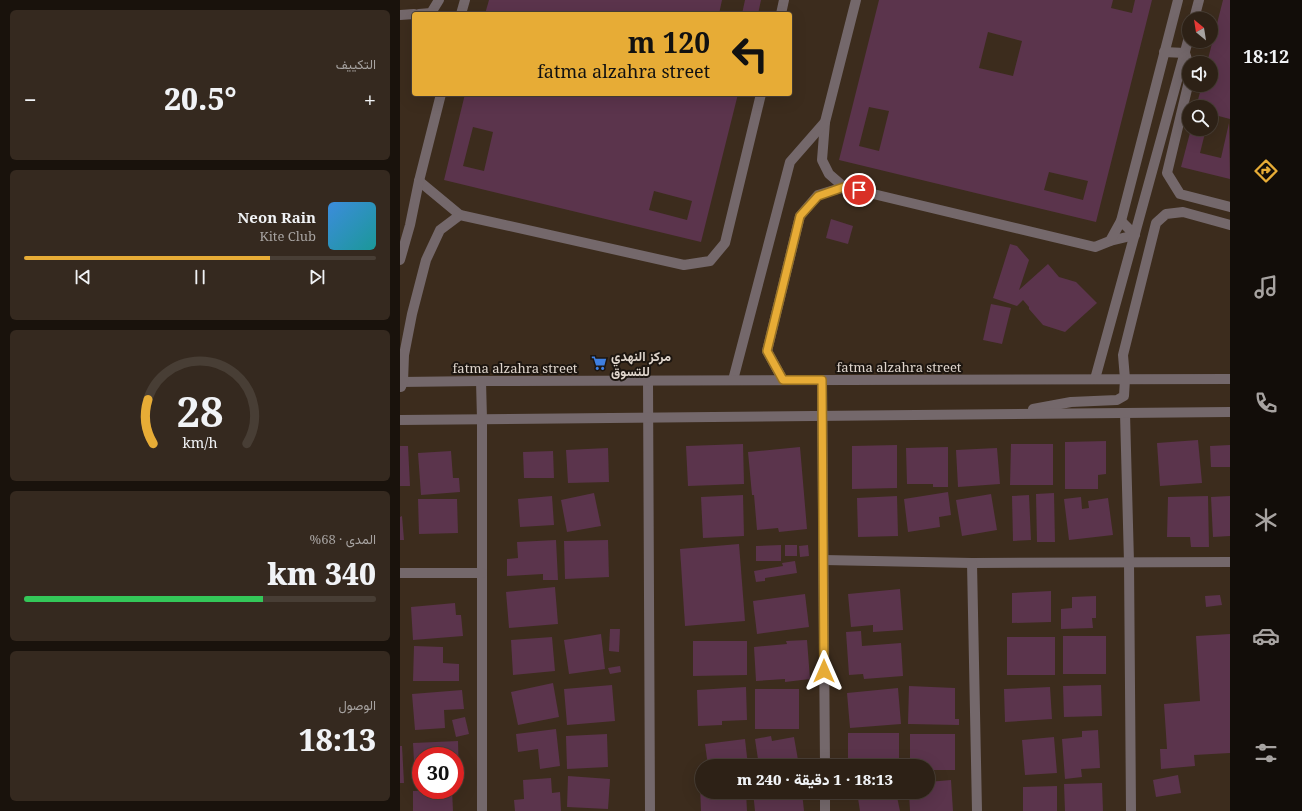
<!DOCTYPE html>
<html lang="ar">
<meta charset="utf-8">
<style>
:root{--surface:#2d2116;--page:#35291f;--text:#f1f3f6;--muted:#a7a3a1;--line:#483e35;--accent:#e7ac36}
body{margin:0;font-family:"Noto Serif",Vazirmatn,serif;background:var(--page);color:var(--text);direction:rtl;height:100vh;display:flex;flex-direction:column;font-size:15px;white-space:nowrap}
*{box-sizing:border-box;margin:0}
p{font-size:13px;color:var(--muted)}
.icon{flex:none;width:22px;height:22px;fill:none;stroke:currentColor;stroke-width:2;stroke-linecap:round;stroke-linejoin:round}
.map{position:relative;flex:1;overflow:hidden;direction:ltr}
.details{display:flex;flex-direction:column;gap:10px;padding:10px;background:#19120c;width:400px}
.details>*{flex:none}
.hud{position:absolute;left:12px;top:12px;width:380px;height:84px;border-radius:4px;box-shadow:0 4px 16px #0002,0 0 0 1px var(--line);direction:rtl;background:#e7ac36;color:#111;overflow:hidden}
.needle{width:26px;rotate:330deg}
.controls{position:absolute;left:782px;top:12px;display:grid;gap:8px}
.controls a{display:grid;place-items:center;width:36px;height:36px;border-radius:50%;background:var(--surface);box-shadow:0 4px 16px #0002,0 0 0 1px var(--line);font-size:20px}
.speed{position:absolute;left:12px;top:747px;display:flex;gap:8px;font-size:20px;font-weight:700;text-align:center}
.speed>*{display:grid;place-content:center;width:52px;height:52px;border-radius:50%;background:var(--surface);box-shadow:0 4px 16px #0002,0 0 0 1px var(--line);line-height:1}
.speed .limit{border:6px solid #d22;background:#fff;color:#111}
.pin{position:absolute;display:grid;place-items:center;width:34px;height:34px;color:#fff;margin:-17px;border:2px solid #fff;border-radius:50%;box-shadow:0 1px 4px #0007}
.me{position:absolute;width:44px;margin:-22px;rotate:0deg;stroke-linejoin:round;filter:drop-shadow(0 0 3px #0008)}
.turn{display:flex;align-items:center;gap:14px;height:84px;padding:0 16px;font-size:18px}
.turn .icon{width:52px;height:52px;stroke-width:2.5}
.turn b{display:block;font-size:28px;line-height:34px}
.big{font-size:30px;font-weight:800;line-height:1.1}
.details .tile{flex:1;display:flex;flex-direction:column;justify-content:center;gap:6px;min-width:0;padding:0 14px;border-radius:6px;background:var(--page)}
.details .dial{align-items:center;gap:0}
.dial svg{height:104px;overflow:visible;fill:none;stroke:var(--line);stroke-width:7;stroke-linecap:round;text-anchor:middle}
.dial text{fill:var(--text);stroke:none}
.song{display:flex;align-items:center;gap:12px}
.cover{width:48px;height:48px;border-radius:6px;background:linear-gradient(135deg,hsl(210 70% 55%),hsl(180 70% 35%))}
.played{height:4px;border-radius:2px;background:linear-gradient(90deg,var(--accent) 70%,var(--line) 70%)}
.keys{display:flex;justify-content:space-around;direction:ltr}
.heat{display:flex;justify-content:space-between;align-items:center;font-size:22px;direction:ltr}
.charge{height:6px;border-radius:3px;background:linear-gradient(90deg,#34c759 68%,var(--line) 0)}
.trip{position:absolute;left:295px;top:759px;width:240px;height:40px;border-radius:20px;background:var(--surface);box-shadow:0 4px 16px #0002,0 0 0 1px var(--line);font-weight:800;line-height:40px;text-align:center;direction:rtl}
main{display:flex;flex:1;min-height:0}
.menu{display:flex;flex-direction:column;width:72px;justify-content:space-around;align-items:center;background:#120d09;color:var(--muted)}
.menu .icon{width:28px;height:28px}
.menu .active{color:var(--accent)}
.menu b{font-size:18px;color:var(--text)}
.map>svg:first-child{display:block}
</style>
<main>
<nav class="menu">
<b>18:12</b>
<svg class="icon active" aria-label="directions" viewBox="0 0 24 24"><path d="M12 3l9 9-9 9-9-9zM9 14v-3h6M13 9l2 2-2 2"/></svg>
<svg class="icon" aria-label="music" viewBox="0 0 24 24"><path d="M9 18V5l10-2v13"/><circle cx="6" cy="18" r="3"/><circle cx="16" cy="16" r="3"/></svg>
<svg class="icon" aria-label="phone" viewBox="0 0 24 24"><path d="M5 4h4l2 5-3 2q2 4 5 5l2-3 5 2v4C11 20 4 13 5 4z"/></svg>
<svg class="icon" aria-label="climate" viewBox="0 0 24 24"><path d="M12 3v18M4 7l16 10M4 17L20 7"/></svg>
<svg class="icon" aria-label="car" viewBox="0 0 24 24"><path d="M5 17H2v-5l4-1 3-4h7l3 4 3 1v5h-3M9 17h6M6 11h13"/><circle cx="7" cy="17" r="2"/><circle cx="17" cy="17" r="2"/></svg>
<svg class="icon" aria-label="filters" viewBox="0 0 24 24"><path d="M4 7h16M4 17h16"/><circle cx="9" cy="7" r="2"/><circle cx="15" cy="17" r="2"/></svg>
</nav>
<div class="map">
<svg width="830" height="811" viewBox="0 0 830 811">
<rect width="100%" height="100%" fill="#3c2c1d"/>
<g fill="#5b344c" fill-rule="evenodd">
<path d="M89 0H322L319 14H85Z"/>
<path d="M345 0H361L358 14H342Z"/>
<path d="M479 0H713L711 8 732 13 735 0H752L696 222 439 160ZM588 32 622 41 613 76 579 68ZM469 107 489 111 479 151 459 146ZM649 172 688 181 683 200 644 190Z"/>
<path d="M823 0H830V119L811 114V107H796L802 85H811V63H807Z"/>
<path d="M65 94H210L218 96V94H338L301 242 44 180ZM73 127 93 132 84 171 63 166ZM254 191 292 201 287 220 249 210Z"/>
<path d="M829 123 830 179 781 167 791 129H806L800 153 821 158Z"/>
<path d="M431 219 453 226 448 244 426 238Z"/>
<path d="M610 244 617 246 629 260 619 290 648 264 659 277 676 282 697 303 665 332 643 325 629 309V307L623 300 617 306 593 298Z"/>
<path d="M591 304 611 308 602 344 583 340Z"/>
<path d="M798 440 802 483 760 486 757 443Z"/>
<path d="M706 441V474L698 475V489H665V442Z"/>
<path d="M343 444 344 484 288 486 286 446Z"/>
<path d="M611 444H653V485H610Z"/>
<path d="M497 445V488L452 489V446Z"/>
<path d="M830 445V467H811L810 446Z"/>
<path d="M0 446H8L10 486H0Z"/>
<path d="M400 447 407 529 379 532 378 528 357 530 354 495H352L348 452Z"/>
<path d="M548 447V487H533V484H507L506 448Z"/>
<path d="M208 448 209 482 168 483 166 450Z"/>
<path d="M597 448 600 484 558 487 556 450Z"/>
<path d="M51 451 53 478H59L60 492 21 495 18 453Z"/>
<path d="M153 451 154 478H124L123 452Z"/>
<path d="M548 492 551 515 539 517 540 527 508 532 504 499Z"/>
<path d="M194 493 201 526 167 532 161 500Z"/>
<path d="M654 493 655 542H637L636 494Z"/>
<path d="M591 494 597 530 562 536 556 500Z"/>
<path d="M343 495 344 536 303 538 301 497Z"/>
<path d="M629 495 631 540 613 541 612 496Z"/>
<path d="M152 496 154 525 120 527 118 499Z"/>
<path d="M497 496 498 536 458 537 457 498Z"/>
<path d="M808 496 809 547H791L790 537H767L768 497Z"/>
<path d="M830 496V536L813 537 811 497Z"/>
<path d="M681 497 682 509 689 508 688 501 708 498 713 535 669 540 664 499Z"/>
<path d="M18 499H57L58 533 19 534Z"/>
<path d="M2 516 4 540H0V517Z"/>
<path d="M156 540 158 580H143V574L107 576V559L118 558 117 542Z"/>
<path d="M208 540 209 577 165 579 164 541Z"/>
<path d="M339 544 345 621 285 626 280 549Z"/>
<path d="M381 545V561H356V546Z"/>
<rect x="385" y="545" width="12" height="11"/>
<path d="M408 545 409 556 400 557 399 546Z"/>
<path d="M395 561 397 573 365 578V581L356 582 354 571 383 566 382 563Z"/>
<path d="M155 587 158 624 109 628 106 592Z"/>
<path d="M500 589 503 630 473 632V625L451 627 448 594Z"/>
<path d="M651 591V622L612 623V593Z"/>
<path d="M405 594 409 627 357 634 353 601Z"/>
<path d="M820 595 822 605 806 607 805 596Z"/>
<path d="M696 596V618H692L693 628 661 629V609L672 608V597Z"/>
<path d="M55 603 56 615H61L63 636 13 640 11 607Z"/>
<path d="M210 629H220L219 652 209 651Z"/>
<path d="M461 631 462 646 501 643 503 676 464 679 463 674 449 675 446 632Z"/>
<path d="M201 634 205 669 169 674 164 640Z"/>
<path d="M830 634V753L794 755 795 766 761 769 760 749H767L764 704 800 701 796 636Z"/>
<rect x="663" y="636" width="43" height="38"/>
<path d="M152 637 155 671 113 675 111 640Z"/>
<rect x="607" y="637" width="48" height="38"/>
<path d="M407 640 410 679 385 682V679L356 681 354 647 387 644 386 641Z"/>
<path d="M293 641H347V675L293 676Z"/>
<path d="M14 646 43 647V663L59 664V681H13Z"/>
<path d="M220 666 221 672 210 674 208 668Z"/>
<path d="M153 683 159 717 118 725 111 692Z"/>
<path d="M212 685 215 721 167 725 164 689Z"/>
<path d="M701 685 702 716 664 717 663 686Z"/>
<path d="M509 686 555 688V719H559V725L508 724Z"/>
<path d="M346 687 347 720 322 721V725L298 726 297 690Z"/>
<path d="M650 687 652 719 605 722 604 689Z"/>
<path d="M498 688 501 724 450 728 447 693Z"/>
<rect x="355" y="689" width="44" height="40"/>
<path d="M62 690 64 709 44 710 45 728 15 730 12 694Z"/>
<path d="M65 717 69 734 56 737 52 720Z"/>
<path d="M156 729 160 766 140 769 138 749 118 752 116 734Z"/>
<path d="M698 730 700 768 681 769 682 777 665 779 662 739 682 737V731Z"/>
<rect x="448" y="733" width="51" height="33"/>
<path d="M207 734 208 767 167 769 166 736Z"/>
<path d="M510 734H555V770H528V766H510Z"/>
<path d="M371 736 372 741 394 737 398 760 359 766 355 739Z"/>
<path d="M654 737 657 773 625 775 622 740Z"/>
<path d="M345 739 348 766H308L305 744Z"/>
<path d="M58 741 59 778 55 779V756H21V780H15L13 743Z"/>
<path d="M0 746H2L4 783H0Z"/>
<path d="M778 775 781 793 756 797 753 780Z"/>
<path d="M168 776 210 779 208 809 167 807Z"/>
<path d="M151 778 152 793 160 792 161 811H115L114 800 124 799 123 780Z"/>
<path d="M551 780 553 811H510L509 792H528V782Z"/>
<path d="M702 783 703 811H665L664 784Z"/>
<path d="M300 785H302V792H346L347 811H301Z"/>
<path d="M657 786V811H623V787Z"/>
<path d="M42 790H52L53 811H13V791Z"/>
<path d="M353 792H402L404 811H355Z"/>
<path d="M457 792H496L500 811H460Z"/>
</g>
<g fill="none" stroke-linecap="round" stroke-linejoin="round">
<g stroke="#74686b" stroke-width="10">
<path d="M19 14 31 13 39 0"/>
<path d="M61 14 65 0"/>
<path d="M381 14 384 0"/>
<path d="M0 15 14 14"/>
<path d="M794 19 799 0"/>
<path d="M764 52 785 53 789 66"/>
<path d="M789 81 767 173 780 194 830 207"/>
<path d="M425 122 422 160 429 174 444 187"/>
<path d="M19 181 60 215"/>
<path d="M710 241 735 235 721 221"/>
<path d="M0 260 10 225 19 181 41 94"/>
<path d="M695 379 789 37"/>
<path d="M333 380 390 162 425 122 456 0"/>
<path d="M383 380 367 351 400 216 418 195 444 187 695 247 710 241 721 221 778 0"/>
<path d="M422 380 425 766"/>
<path d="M81 381 82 419V811"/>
<path d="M248 381 250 811"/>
<path d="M0 382 81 381 830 379"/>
<path d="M1 387 3 382 4 355 12 314 26 260 40 230 60 215 284 265 310 261 325 243 361 94"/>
<path d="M633 409 671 402 717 400 724 396 725 379 723 355 756 223 766 214 783 212 830 225"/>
<path d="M725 413 729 562 731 811"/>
<path d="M0 420 830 412"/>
<path d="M424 560 572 563 830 562"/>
<path d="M572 563 577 811"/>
<path d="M0 573H82"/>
<path d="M425 792V811"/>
</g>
</g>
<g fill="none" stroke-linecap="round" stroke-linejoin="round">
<g stroke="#967023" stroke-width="10">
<path id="route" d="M424 671 422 380H383L367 351 400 216 418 196 444 187 459 190"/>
</g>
<use href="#route" stroke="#e7ac36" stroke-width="7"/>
</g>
<defs>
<g id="supermarket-bare" transform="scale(1.2)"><path d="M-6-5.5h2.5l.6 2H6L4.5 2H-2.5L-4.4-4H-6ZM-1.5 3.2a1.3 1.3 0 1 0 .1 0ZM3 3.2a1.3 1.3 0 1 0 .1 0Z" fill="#3f7fe0" stroke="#1d1610" stroke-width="2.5" paint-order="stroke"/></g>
</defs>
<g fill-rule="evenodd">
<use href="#supermarket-bare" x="199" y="363"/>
</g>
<g text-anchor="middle" stroke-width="4" stroke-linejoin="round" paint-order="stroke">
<g font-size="13" font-weight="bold" fill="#e0d6cd" stroke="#1d1610" text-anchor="start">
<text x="211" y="361">مركز النهدي<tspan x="211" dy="15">للتسوق</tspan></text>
</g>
<g font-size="13" fill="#e0d6cd" stroke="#1d1610">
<text x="499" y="372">fatma alzahra street</text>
<text x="115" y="373">fatma alzahra street</text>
</g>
</g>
</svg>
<div class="controls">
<a><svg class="needle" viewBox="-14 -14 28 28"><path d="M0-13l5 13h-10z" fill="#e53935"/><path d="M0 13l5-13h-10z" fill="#a7a3a1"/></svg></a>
<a><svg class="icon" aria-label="sound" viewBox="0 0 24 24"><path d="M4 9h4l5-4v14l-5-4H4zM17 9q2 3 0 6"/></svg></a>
<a><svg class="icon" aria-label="search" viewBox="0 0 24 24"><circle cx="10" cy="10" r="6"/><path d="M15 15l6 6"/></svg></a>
</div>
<div class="speed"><div class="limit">30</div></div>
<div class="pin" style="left:459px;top:190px;background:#d93025"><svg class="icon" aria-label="arrive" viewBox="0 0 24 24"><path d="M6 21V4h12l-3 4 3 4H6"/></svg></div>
<svg class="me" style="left:424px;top:671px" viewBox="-20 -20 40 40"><path d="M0-17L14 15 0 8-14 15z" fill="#e7ac36" stroke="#fff" stroke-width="4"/></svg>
<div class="trip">18:13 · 1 دقيقة · 240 m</div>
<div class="hud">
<div class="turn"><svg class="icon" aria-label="left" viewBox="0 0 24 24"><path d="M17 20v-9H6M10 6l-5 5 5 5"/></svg><div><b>120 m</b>fatma alzahra street</div></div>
</div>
</div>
<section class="details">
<div class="tile"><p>التكييف</p>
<div class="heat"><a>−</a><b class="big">20.5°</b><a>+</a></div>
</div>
<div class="tile">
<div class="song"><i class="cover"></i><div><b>Neon Rain</b><p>Kite Club</p></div></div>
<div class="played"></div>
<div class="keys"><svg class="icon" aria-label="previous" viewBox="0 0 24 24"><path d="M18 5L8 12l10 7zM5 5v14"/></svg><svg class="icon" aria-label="pause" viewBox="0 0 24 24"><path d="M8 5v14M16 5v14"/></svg><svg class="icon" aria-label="next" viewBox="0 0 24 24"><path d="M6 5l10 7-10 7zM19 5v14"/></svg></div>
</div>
<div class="tile dial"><svg viewBox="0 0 100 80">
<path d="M14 69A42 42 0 1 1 86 69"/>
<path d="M14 69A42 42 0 0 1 10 35" stroke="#e7ac36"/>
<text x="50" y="56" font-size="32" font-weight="700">28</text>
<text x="50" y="72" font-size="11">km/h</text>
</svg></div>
<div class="tile"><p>المدى · 68%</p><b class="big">340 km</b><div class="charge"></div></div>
<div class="tile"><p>الوصول</p><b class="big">18:13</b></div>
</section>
</main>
